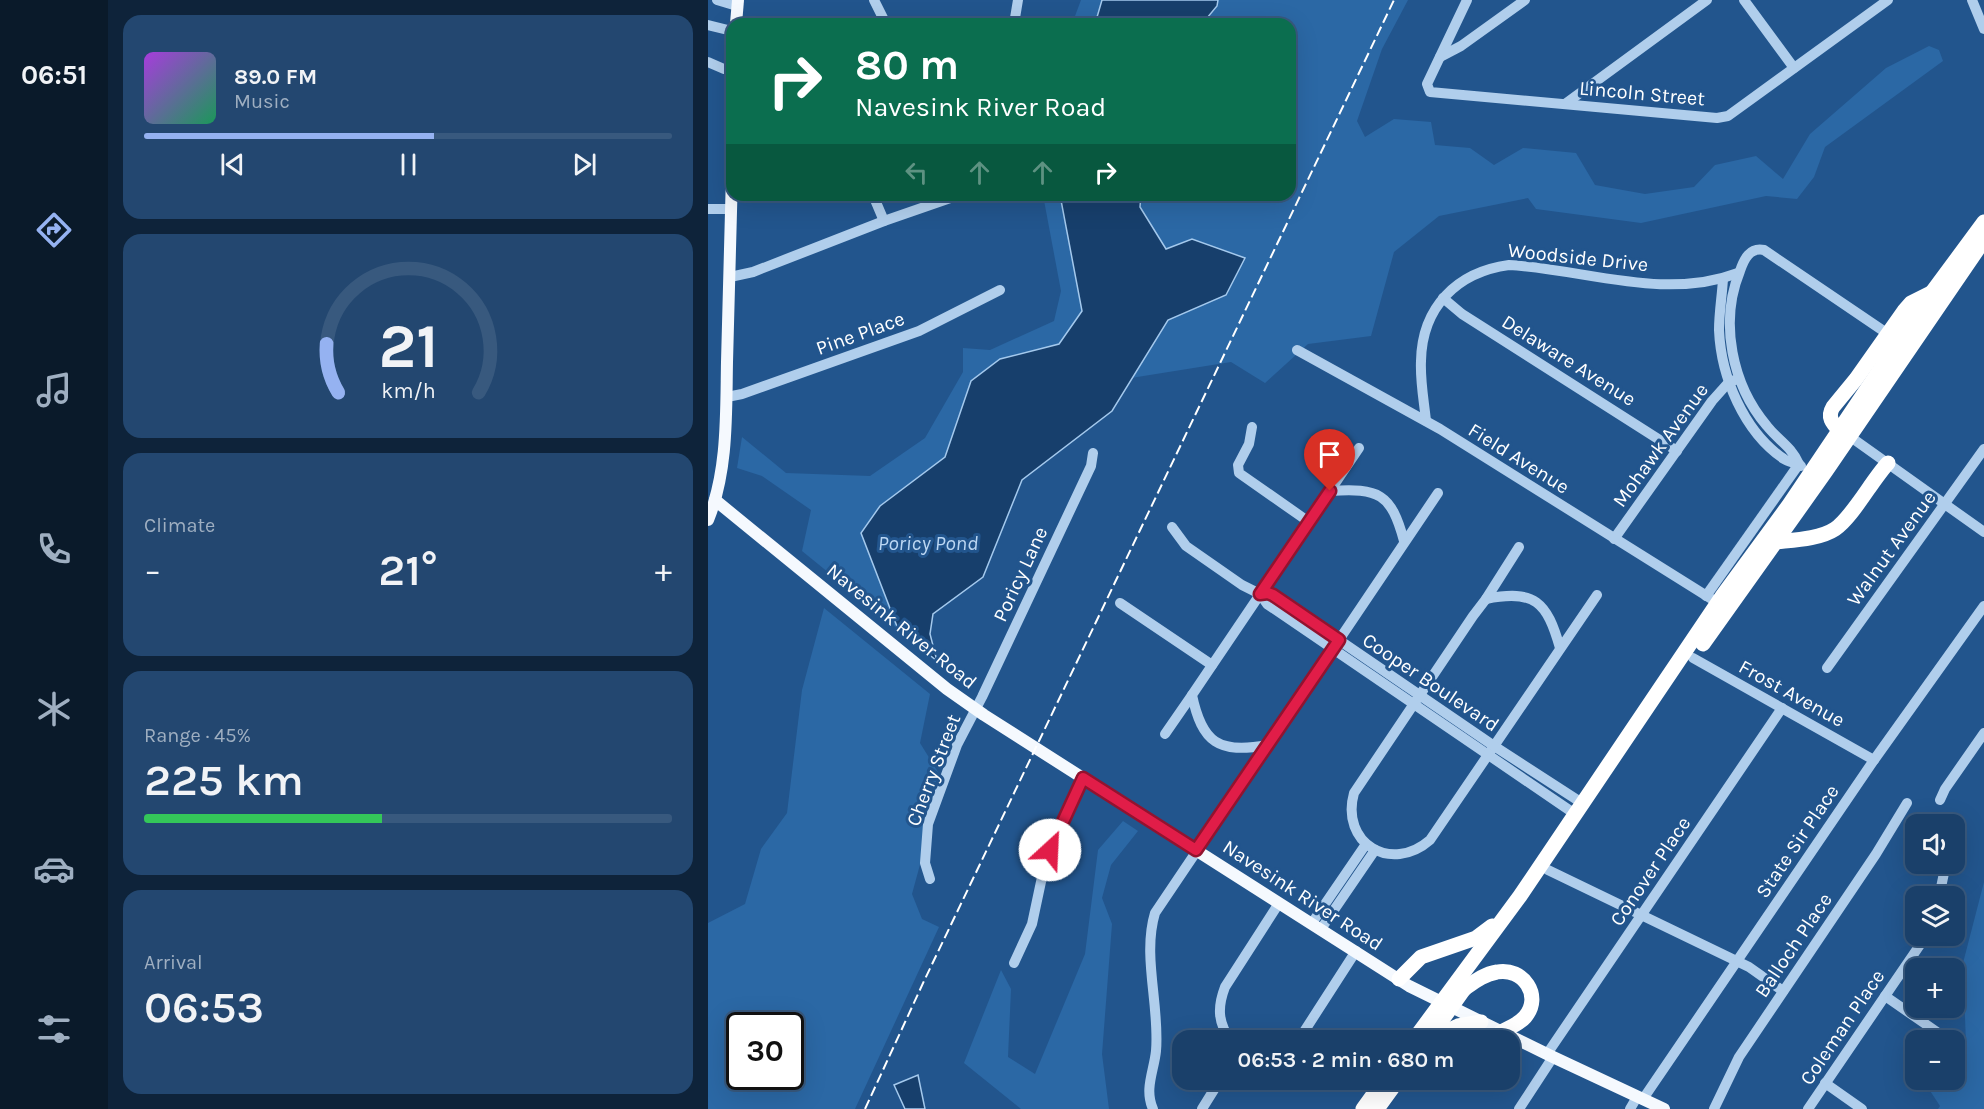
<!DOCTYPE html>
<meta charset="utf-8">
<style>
:root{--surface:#1a406a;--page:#234770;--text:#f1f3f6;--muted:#9fafc1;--line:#38597e;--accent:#95b2f1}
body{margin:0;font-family:Karla,sans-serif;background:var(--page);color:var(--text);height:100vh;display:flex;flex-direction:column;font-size:22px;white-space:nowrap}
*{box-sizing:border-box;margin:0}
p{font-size:20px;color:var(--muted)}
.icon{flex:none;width:33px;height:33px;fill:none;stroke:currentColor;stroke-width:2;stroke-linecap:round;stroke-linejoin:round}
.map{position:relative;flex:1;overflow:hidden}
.panel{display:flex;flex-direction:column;gap:15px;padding:15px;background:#0e233a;width:600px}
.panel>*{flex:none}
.guide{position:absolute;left:18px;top:18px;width:570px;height:183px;border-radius:18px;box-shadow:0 6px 24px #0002,0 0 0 2px var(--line);background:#0b6e4f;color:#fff;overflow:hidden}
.fabs{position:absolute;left:1197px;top:814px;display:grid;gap:12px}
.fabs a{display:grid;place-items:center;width:60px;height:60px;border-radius:12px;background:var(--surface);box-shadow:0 6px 24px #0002,0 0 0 2px var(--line);font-size:30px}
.speed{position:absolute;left:18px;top:1012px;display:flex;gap:12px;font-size:30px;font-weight:700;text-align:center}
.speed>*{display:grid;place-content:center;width:78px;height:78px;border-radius:50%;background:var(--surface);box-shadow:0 6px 24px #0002,0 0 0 2px var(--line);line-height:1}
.speed .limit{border:3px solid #111;border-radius:9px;background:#fff;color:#111}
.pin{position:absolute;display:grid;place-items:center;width:51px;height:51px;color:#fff;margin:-62px -26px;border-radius:50% 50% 50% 0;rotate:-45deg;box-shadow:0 0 6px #0007}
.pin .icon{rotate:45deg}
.me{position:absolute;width:66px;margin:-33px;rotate:25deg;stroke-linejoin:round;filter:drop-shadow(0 0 4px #0008)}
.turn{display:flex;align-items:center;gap:21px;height:126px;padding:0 30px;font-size:27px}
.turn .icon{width:78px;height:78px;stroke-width:2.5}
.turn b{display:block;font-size:42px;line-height:51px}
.lanes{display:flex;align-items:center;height:57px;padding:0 30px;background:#0003;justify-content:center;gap:30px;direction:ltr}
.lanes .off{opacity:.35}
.big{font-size:45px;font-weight:600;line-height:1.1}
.panel .tile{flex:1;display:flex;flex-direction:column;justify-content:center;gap:9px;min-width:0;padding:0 21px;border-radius:18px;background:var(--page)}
.panel .dial{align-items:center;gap:0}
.dial svg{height:156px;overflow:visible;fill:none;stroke:var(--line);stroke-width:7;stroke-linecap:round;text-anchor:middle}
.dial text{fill:var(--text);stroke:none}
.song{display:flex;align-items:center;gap:18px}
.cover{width:72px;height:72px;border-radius:9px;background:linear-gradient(135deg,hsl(280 70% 55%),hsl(150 70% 35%))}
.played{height:6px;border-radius:3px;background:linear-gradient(90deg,var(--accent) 55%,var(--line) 55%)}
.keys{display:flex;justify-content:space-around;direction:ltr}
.heat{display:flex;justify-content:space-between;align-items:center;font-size:33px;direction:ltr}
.charge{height:9px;border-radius:4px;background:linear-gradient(90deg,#34c759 45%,var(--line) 0)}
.trip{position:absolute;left:464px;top:1030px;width:348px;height:60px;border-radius:18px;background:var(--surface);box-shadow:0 6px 24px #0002,0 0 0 2px var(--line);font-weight:600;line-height:60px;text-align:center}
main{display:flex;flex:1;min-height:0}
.dock{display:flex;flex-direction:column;width:108px;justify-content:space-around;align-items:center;background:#0a1a2a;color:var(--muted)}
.dock .icon{width:42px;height:42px}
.dock .selected{color:var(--accent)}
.dock b{font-size:27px;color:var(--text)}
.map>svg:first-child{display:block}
</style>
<main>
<nav class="dock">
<b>06:51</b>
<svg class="icon selected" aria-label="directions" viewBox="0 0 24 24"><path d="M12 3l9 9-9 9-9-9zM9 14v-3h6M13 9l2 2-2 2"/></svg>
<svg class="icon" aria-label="music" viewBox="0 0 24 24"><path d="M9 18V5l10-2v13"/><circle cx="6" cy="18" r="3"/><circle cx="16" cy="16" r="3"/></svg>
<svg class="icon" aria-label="phone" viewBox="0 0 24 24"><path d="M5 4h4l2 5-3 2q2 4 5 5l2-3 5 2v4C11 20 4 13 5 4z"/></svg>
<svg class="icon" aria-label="climate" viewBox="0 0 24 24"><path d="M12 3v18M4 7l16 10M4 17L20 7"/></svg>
<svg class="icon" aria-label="car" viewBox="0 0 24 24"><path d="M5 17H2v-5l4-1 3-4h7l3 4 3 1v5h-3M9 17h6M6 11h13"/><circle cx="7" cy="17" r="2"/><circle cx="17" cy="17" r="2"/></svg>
<svg class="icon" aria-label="filters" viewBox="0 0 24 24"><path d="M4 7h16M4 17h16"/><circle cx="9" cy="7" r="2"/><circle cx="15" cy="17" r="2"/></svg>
</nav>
<section class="panel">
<div class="tile">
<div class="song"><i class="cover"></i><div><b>89.0 FM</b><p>Music</p></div></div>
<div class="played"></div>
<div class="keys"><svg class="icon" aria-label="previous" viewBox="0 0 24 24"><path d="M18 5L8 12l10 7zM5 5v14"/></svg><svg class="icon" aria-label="pause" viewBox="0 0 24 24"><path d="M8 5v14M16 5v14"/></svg><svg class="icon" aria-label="next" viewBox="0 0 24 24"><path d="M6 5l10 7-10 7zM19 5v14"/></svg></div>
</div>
<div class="tile dial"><svg viewBox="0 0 100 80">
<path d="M14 69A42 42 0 1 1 86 69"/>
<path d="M14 69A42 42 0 0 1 8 44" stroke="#95b2f1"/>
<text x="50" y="56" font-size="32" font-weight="700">21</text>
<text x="50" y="72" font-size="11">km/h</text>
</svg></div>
<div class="tile"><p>Climate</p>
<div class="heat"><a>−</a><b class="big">21°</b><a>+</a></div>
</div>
<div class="tile"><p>Range · 45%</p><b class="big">225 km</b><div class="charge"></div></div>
<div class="tile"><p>Arrival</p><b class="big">06:53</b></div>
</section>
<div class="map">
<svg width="1276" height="1109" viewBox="0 0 1276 1109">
<rect width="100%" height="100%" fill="#22558d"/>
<g fill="#2b68a5" fill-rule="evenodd">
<path d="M373 0H394L387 24H364Z"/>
<path d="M510 0H700L674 49 649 121 657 137 686 119 723 122 727 145 762 148 786 165 815 148 868 153 887 185 937 194 986 187 1007 165 1048 156 1075 179 1102 134 1178 68 1221 46 1231 50 1235 61 1117 147 1106 177 1089 199 1058 196 933 223 828 209 820 198 731 216 686 252 663 336 600 344 557 383 523 362 423 378 460 320 518 295 458 249 432 207 433 195H582V24H494L509 7Z"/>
<path d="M335 195H352L374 311 351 344 292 359 263 381 237 457 172 506 153 533 190 629 94 551 103 510 54 476 29 468 34 437 78 473 162 476 217 438 255 372V348L282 350 346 321 353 291Z"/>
<path d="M116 608 222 694 212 743 235 780 204 894 214 919 231 927 147 1109H0V923L37 904 53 849 79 813 94 690ZM32 1026H82V1077H32Z"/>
<path d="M415 821 430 831 403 865 394 898 404 924 394 1054 401 1109H313L256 1063 293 970 303 989 300 1057 327 1074 377 954 390 850Z"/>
<path d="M1276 882V1109H1230L1232 1106 1215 1080H1246V1041H1227L1235 1030 1258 1044 1255 963Z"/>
</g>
<g fill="#173f6c" stroke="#a4c9ed" stroke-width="1.5">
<path d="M394 0H510L509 6 494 24H387Z"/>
<path d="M352 195H433L432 207 458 249 484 239 537 258 518 295 460 320 404 411 314 480 275 577 225 614 222 634 229 661 190 629 153 533 172 506 237 457 263 381 292 359 351 344 374 311Z"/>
<path d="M210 1075 217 1109H197L186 1085Z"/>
</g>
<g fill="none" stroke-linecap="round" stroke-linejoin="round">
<g stroke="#b0ceec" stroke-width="10">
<path d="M9 0 29 6"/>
<path d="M166 0 178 24"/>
<path d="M759 0 719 84 722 92 1009 118 1020 116 1180 0"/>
<path d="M1036 0 1086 68"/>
<path d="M1264 0 1276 29"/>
<path d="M306 24 310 0"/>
<path d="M0 25 24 31"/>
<path d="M732 57 753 46 817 0"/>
<path d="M0 62 16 69 24 70"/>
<path d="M857 104 999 0"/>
<path d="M165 195 176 221"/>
<path d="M0 209H23"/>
<path d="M22 277 45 272 176 221 251 195"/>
<path d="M1015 279C1014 296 1011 313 1011 330 1013 377 1036 432 1076 459 1081 462 1088 463 1093 466"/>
<path d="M735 298 754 314 969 451"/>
<path d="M589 350 732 429 1010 603"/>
<path d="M19 397 34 394 211 331 292 290"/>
<path d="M718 421C716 401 712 381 713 361 714 307 749 272 801 265 876 269 956 301 1030 273"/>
<path d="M544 427 541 444 530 465 531 473 601 522"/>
<path d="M1137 433 1276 532"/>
<path d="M1091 464C1083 446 1071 441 1059 426 1024 385 1011 322 1032 271 1036 259 1042 247 1056 250L1180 334"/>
<path d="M622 491C671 488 683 493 696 541"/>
<path d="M464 527 478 546 534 585 552 594 559 604 867 814"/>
<path d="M906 539 1004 401 1021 382 1027 380"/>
<path d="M811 547 778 599 765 616 646 793C632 843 683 874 722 840L889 595"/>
<path d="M552 594 560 593 565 595 786 746 874 803"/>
<path d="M998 596 1091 464"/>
<path d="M778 599C827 589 839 602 852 648"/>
<path d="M412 603 504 665"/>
<path d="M985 658 1166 760"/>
<path d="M1119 668 1276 449"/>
<path d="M457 734 484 695"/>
<path d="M559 745C511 754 494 743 484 695L651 448"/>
<path d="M1232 800 1237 789 1276 733"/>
<path d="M840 870 1041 967 1075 991"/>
<path d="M222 879 217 863 220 824 249 745 274 697 383 466 385 453"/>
<path d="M1231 897 1236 873 1235 864"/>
<path d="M604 923 658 844"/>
<path d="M613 929 667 850"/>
<path d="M306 963 324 924 337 863 376 778"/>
<path d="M1177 996 1229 1032"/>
<path d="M523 1041C510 1023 509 1008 517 987L571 903"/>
<path d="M590 1041 648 951"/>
<path d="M839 1054 1074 708"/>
<path d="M1117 1083 1154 1109"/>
<path d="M935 1099 1166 760 1276 606"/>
<path d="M445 1109C436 1089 446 1071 448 1051 452 1006 434 956 447 913L730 493"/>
<path d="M494 1109 512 1080"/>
<path d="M811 1109 845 1057"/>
<path d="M922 1109 929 1097"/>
<path d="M1006 1109 1031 1057 1168 854 1199 803"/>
<path d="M1100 1109 1218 936"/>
</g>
<g stroke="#f5f9fe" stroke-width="12">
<path d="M28 24 30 0"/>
<path d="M7 500 239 689 276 715 701 986 845 1057 956 1109"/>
<path d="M0 520C20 471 18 414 19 362 21 299 22 236 24 174"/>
</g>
<g stroke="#fff" stroke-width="15">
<path d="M1132 431C1124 423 1119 417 1125 407L1148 379 1196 311 1203 303 1223 293"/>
<path d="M1068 542C1086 540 1112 539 1127 529 1144 518 1164 480 1180 463"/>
<path d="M995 644 1118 471 1276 240"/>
<path d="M691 979 713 957 768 938 784 926"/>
<path d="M756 989C766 982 776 974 789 972 815 967 835 996 817 1017 811 1024 801 1028 793 1032"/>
<path d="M723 1038 750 1026 773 1022"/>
<path d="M705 1041 812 896 1015 595 1081 505 1225 291 1276 222"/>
<path d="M719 1041 759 985"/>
<path d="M655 1109 676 1080"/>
<path d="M669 1109 690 1080"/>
</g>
<path stroke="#fff" stroke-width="2" stroke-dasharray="10 4.5" stroke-linecap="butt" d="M157 1109 216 981 686 0"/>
</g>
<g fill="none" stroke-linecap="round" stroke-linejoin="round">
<g stroke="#92132f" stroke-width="15">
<path id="route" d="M342 850 375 778 488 850 631 640 565 595 560 593 552 594 622 491"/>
</g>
<use href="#route" stroke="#e11d48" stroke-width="10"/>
</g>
<g text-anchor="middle" stroke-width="6" stroke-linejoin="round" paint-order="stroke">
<g font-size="20" fill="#fff" stroke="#22558d">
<text transform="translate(934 93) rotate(5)" y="7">Lincoln Street</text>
<text transform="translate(870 257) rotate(6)" y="7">Woodside Drive</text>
<text transform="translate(152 333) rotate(-20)" y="7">Pine Place</text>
<text transform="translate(861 360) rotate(32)" y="7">Delaware Avenue</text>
<text transform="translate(952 445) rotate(-54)" y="7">Mohawk Avenue</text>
<text transform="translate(811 458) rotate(32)" y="7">Field Avenue</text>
<text transform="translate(1183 548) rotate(-54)" y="7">Walnut Avenue</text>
<text transform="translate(312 574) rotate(-65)" y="7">Poricy Lane</text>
<text transform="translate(194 626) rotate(39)" y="7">Navesink River Road</text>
<text transform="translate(723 682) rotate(34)" y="7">Cooper Boulevard</text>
<text transform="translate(1084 693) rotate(29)" y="7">Frost Avenue</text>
<text transform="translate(225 770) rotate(-69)" y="7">Cherry Street</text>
<text transform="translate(1089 841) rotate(-56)" y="7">State Sir Place</text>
<text transform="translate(942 871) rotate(-56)" y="7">Conover Place</text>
<text transform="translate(595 895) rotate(33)" y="7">Navesink River Road</text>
<text transform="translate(1085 945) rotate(-56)" y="7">Balloch Place</text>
<text transform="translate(1134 1027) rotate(-56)" y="7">Coleman Place</text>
</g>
<g font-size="21" font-style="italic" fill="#bcd7f3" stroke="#22558d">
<text x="220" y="550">Poricy Pond</text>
</g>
</g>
</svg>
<div class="fabs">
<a><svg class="icon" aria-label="sound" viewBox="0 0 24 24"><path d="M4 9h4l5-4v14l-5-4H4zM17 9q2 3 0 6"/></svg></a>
<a><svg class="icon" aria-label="layers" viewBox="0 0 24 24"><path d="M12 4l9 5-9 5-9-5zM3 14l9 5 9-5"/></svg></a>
<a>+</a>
<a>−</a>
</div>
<div class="speed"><div class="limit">30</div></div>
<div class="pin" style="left:622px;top:491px;background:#d93025"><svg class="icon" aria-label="arrive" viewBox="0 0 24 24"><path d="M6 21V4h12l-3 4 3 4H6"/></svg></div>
<svg class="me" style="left:342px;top:850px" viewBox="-20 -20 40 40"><circle r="19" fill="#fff"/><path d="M0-13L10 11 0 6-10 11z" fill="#e11d48"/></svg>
<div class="trip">06:53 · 2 min · 680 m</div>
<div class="guide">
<div class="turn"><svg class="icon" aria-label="right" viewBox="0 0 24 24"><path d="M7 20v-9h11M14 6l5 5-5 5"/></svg><div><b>80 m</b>Navesink River Road</div></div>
<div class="lanes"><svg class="icon off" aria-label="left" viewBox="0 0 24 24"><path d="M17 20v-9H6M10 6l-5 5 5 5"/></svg><svg class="icon off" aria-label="ahead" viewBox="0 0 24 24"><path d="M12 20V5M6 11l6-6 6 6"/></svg><svg class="icon off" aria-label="ahead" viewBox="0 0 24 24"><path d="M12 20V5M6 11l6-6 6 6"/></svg><svg class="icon" aria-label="right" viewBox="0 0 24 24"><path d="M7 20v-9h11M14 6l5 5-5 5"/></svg></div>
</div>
</div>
</main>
